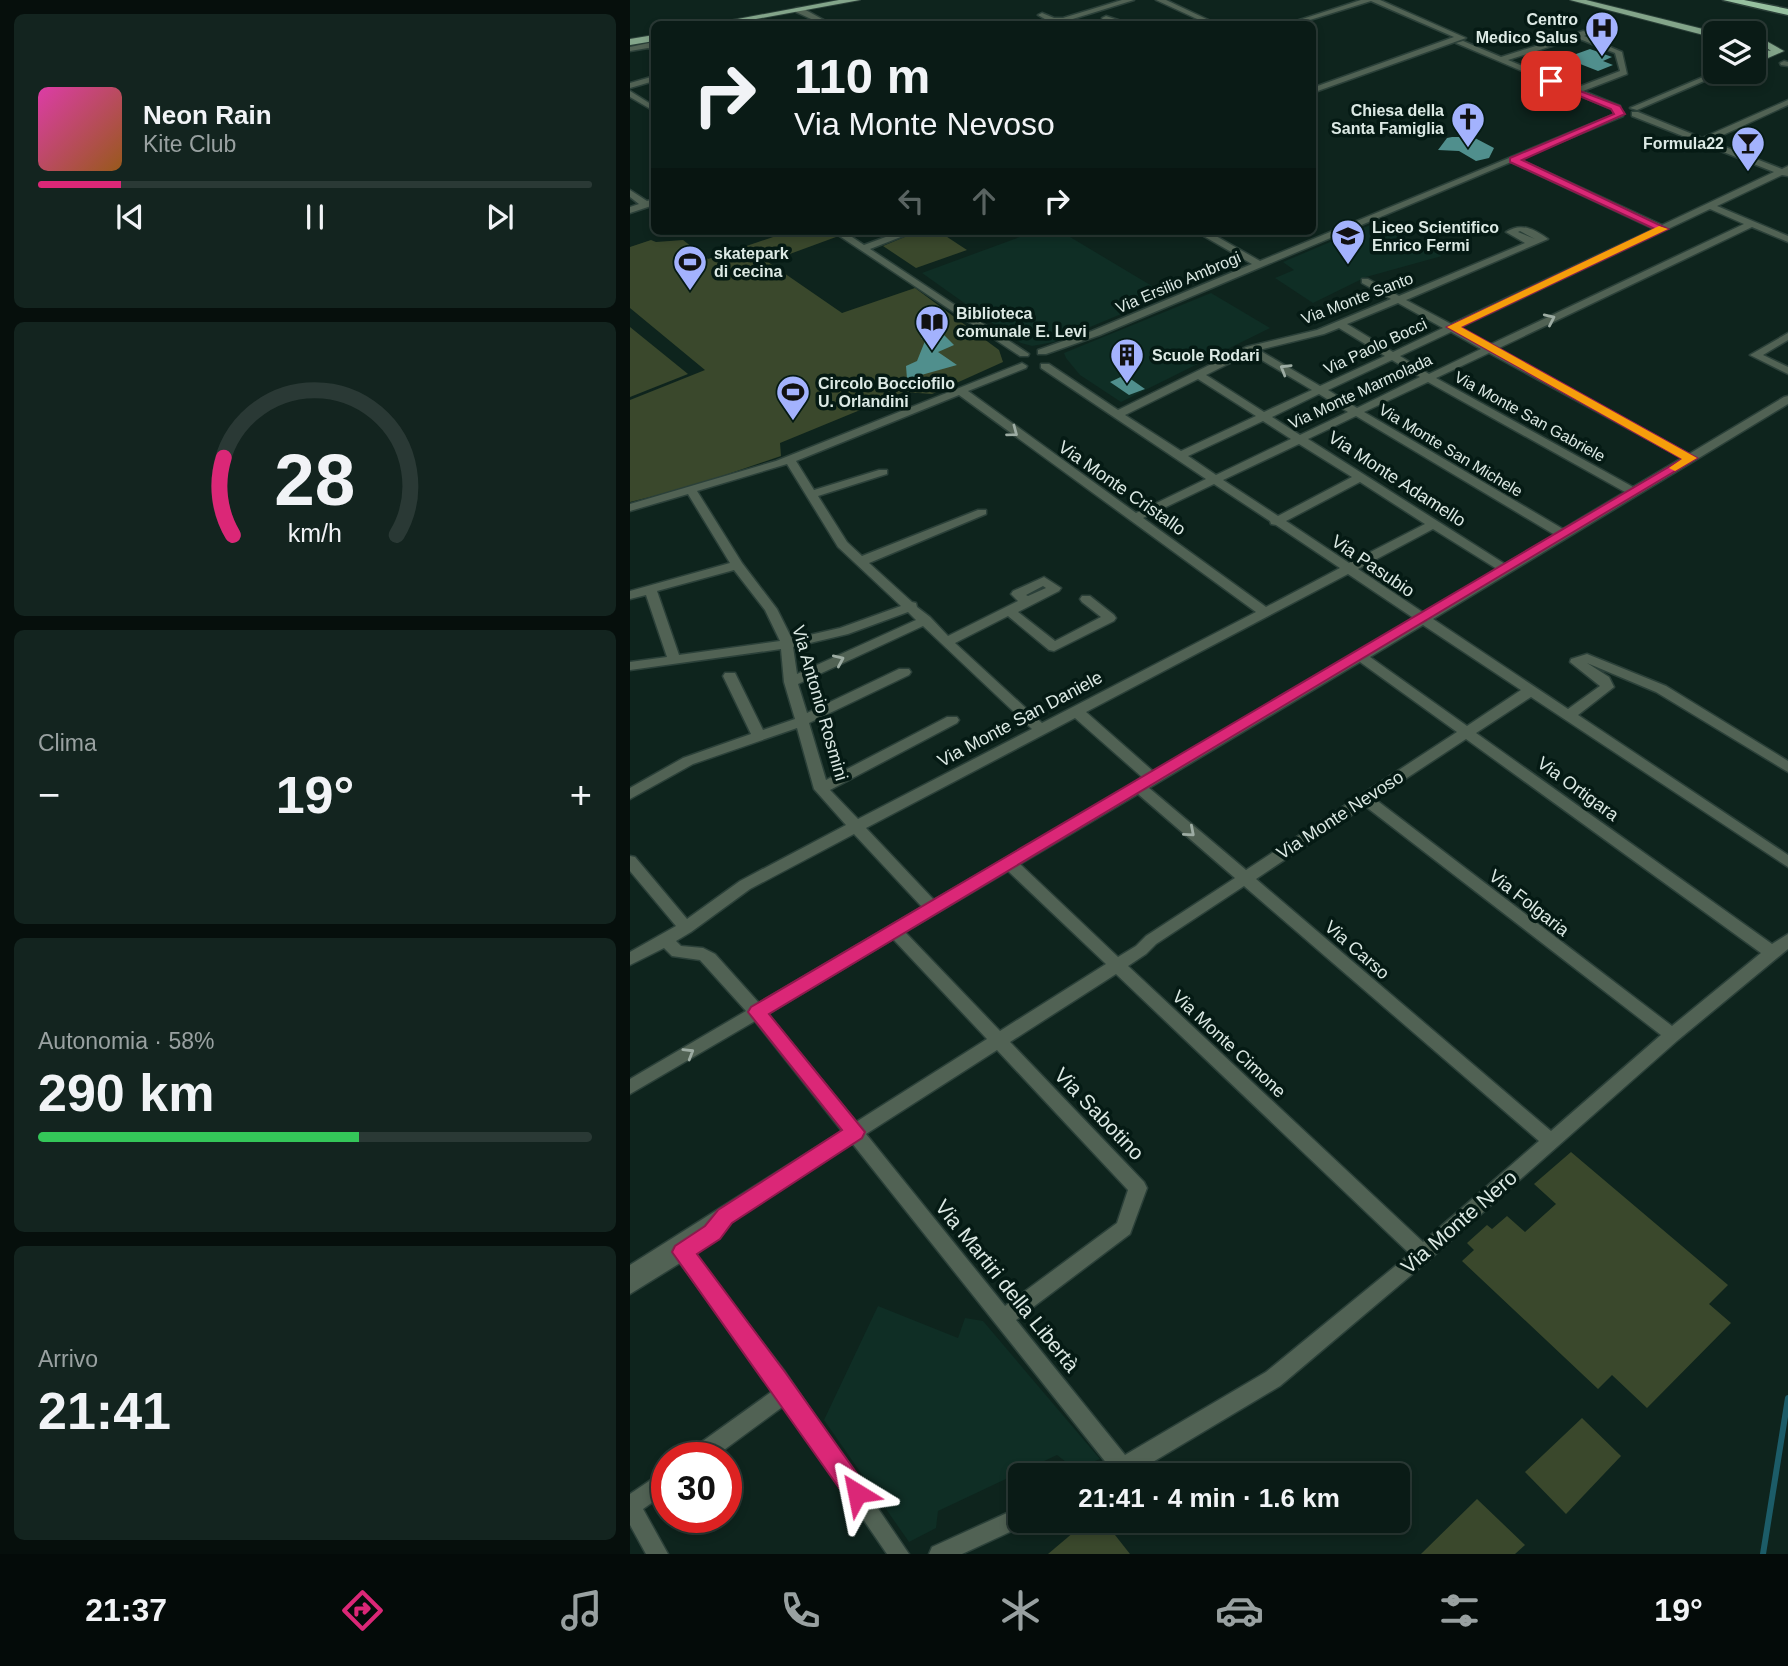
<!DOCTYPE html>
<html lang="it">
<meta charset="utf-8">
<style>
:root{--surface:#0a1b16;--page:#13241f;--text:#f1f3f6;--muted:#99a1a1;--line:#2a3935;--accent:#db2777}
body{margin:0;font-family:Helvetica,sans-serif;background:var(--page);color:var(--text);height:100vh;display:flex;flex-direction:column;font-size:26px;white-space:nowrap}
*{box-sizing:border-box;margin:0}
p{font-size:23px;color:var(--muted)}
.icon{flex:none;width:38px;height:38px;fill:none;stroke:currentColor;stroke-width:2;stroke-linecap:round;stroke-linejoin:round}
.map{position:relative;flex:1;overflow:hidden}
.side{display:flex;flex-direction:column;gap:14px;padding:14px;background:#060f0c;width:630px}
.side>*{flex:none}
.banner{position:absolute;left:21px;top:21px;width:665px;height:214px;border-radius:10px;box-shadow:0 4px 10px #0003,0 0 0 2px var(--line);background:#0a1b16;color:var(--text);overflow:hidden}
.controls{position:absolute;left:1073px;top:21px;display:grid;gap:14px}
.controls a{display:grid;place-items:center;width:63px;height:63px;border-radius:10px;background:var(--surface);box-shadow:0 4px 10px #0003,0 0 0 2px var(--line);font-size:35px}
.speed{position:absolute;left:21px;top:1442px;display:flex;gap:14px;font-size:35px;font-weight:700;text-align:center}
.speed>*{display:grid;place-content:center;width:91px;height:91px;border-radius:50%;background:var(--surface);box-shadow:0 4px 10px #0003,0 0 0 2px var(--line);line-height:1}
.speed .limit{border:10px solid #d22;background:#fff;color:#111}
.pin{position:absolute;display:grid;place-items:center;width:60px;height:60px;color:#fff;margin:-30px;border-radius:14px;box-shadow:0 4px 10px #0006}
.me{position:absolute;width:77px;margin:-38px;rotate:325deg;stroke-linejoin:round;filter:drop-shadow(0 0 5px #0008)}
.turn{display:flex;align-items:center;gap:24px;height:147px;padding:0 28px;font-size:32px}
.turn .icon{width:91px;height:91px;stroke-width:2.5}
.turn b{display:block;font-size:49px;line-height:60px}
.lanes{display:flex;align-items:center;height:66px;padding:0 28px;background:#0003;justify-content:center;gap:35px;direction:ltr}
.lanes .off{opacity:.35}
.big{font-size:52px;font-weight:700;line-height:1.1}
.side .card{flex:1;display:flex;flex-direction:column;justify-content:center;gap:10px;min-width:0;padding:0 24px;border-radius:10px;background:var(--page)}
.side .dial{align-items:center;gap:0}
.dial svg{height:182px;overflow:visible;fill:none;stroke:var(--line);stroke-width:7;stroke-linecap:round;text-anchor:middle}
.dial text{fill:var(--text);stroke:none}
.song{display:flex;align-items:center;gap:21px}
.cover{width:84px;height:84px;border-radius:10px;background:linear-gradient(135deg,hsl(320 70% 55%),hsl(30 70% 35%))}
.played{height:7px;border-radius:4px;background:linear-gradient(90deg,var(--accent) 15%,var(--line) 15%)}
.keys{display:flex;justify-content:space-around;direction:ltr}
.heat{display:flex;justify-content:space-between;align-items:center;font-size:38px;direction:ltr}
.charge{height:10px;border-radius:5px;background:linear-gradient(90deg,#34c759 58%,var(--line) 0)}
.trip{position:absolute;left:378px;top:1463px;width:402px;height:70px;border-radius:10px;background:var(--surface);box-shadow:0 4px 10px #0003,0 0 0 2px var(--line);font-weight:700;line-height:70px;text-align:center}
.dock{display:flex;height:112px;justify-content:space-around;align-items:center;background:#040b09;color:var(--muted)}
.dock .icon{width:49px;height:49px}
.dock .current{color:var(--accent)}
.dock b{font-size:32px;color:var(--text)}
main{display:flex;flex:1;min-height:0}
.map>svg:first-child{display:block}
</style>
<main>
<section class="side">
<div class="card">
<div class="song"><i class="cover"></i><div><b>Neon Rain</b><p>Kite Club</p></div></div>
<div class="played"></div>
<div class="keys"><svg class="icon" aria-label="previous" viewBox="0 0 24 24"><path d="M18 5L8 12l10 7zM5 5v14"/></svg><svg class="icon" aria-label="pause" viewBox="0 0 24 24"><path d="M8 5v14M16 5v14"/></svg><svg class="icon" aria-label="next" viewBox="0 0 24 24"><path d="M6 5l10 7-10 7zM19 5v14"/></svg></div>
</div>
<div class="card dial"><svg viewBox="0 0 100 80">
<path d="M14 69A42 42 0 1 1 86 69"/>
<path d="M14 69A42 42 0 0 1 10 35" stroke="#db2777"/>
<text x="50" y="56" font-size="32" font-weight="700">28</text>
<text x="50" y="72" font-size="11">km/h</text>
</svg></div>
<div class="card"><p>Clima</p>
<div class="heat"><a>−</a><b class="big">19°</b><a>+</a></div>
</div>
<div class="card"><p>Autonomia · 58%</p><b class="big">290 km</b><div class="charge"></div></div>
<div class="card"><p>Arrivo</p><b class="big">21:41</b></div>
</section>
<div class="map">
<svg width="1158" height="1554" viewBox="0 0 1158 1554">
<rect width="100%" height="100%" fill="#0e241d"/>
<g fill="#0f2e25">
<path d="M745 223 812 256 736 277 683 303 645 278 664 270 653 262Z"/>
<path d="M406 231H430L537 295 424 342 402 346 391 343 292 273Z"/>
<path d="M581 293 640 328 491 402 450 375 436 358 434 353Z"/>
<path d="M248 1306 328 1338 335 1318 353 1321 470 1459 445 1469 427 1455 308 1511 306 1528 279 1542 194 1420Z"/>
</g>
<g fill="#3a482c">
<path d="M161 231H197L206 237 138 262 212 313 285 288 369 350 373 362 302 394 274 392 150 443 151 456 60 487 0 502V400L75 370 0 308V247L21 240 26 242 53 240 78 259Z"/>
<path d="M289 231H308L337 250 286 268 253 246Z"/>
<path d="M0 327 58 374 0 397Z"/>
<path d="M941 1152 1098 1285 1079 1304 1101 1323 1017 1408 982 1375 968 1389 832 1261 844 1250 837 1243 857 1225 862 1229 877 1216 895 1232 926 1204 904 1184Z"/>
<path d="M952 1418 991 1456 936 1514 895 1472Z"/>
<path d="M847 1499 895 1545 885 1554H791Z"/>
<path d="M457 1521H474L500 1554H418Z"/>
</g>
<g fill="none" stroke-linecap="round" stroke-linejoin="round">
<path stroke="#1c5c68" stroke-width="6" d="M1133 1554 1158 1398"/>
</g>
<g fill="#508f8d">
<path d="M960 49 982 57 973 61 983 65 968 71 935 58Z"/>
<path d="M822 137H843L864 148 859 158 846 161 829 151 808 150 817 138Z"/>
<path d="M305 326 324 345 308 352 327 365 277 379 276 366 287 361 295 341 291 338 296 336 290 332Z"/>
<path d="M495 375 515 389 499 395 480 382Z"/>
</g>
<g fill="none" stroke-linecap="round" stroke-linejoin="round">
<g stroke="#2b4039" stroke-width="3">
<g id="minor">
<path d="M492 0H504L433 22H420L408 15 412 13 424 18H433Z"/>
<path d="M526 0H536L587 24H578Z"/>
<path d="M731 0H750L836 38 682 93V88L824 37 741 1 667 24H657Z"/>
<path d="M166 8H172L201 24H192L166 12Z"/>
<path d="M476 16 494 22 495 24H486L473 20 472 18Z"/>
<path d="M953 31 960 33 954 36 992 52 997 74 953 91 990 106V110H984L826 43 833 41 871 57ZM947 38 985 53 990 71 946 88 878 60Z"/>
<path d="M19 43 24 45V50L18 48 0 51V47Z"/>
<path d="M1127 51 1134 53 1124 60V55Z"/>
<path d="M1154 61 1158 62V66L1151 65 1150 63Z"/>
<path d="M1085 72H1095L1007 110 1000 108Z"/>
<path d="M21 77H24V81L0 88V83Z"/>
<path d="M0 91 24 106V111L0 97Z"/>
<path d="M1158 100V105L1080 141 1152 169 1158 166V176L1152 175 1087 206 1158 236V242L1122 227 867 349 1059 454 1154 397 1158 396V404L803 619 938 709 970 686 940 662 941 659 957 654 1036 686 1158 761V772L1026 692 957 663 979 677 984 687 948 715 1158 855V867L901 697 846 733 1142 944 1158 934V949L1048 1040 799 1260 650 1386 501 1475H470L473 1468 478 1465 222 1143 101 1220 89 1238 64 1254 155 1372 279 1554H257L155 1405 83 1458H56L59 1451 144 1390 50 1263 0 1294V1265L212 1131 125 1021 0 1094V1079L116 1011 70 960 42 956 34 948 0 965V952L46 926 0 871V856L5 857 57 919 110 881 216 825 184 789 167 728 63 764 0 799V788L53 758 121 734 93 676 95 673H105L133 730 165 719 154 682 151 649 0 670V662L37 657 16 595 0 599V591L100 563 58 494 0 511V504L146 461 392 363 397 366 396 368 338 391 506 513 576 479 411 368V364H419L488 410 616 347 687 330 761 299 732 283V279H738L769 296 895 243 876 232C891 222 904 229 918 239L776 300 821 324 1024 229 881 162 470 335 416 354H408V350L462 331 622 264 565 231H577L630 261 990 112H993V116L889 159 1032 225 1144 172 1002 116V112H1008L1072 138ZM1080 209 1114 224 859 345 829 328ZM890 231 905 239 888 232ZM768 303 813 328 763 352 717 324ZM709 328 755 356 690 386 629 350 694 334ZM821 332 851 349 799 374 770 356ZM620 353 682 390 634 412 576 375ZM859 353 1052 458 1003 487 806 378ZM762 360 790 377 727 408 698 390ZM568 379 626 416 551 451 495 415ZM798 382 995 492 933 529 734 412ZM689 394 718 412 670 435 642 417ZM329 395 626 612 412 723 325 643 378 616 419 650 424 651 484 621 486 618 484 615 460 596H452L450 599 452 602 471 617 425 641 388 612 429 591 431 588 414 577 383 591 381 594 388 601 318 636 300 617 287 607 286 603 282 602 239 563 356 514V510H348L232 556 217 542 188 496 257 474V470H249L184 490 166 461ZM726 416 925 535 875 564 678 439ZM633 421 661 439 586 475 558 456ZM669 444 722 477 648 516 593 480ZM157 464 208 547 271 606 210 628 162 639 147 609 112 563 67 491ZM730 482 795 524 719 563 656 521ZM584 484 640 521 641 524 646 525 710 568 636 607 513 518ZM803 529 867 569 794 613 728 569ZM104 570 135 610 150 641 49 655 27 591ZM718 574 785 619 524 772 456 712ZM413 586 416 588 398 596 396 595ZM278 612 286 620 167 674 163 647 218 634ZM793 625 891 690 837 726 740 657ZM293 626 402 729 228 819 200 790 327 723 329 720 327 717H317L196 780 179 723 279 675 281 672 279 669H269L177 713 168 684ZM730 662 827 732 616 870 519 788ZM445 718 513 778 304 900 236 828ZM836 739 1131 953 1042 1026 745 799ZM508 794 605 878 516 936 506 946 488 957 390 864ZM735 806 1031 1035 921 1131 626 879ZM224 834 292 907 129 1003 85 954 73 948 51 946 46 941 61 932 120 889ZM378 871 476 964 370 1031 275 932ZM614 886 909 1141 793 1242 498 966 516 954 526 944ZM263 939 357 1039 226 1122 138 1014ZM486 974 780 1254 636 1372 495 1455 386 1320 500 1234 517 1188 514 1182 380 1042ZM367 1050 498 1190 487 1223 375 1306 236 1134Z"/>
<path d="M0 190 17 201 24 199V205L0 213V207L9 204 0 197Z"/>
<path d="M202 231H213L234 245 272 231H286L240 249 399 354 398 356H390Z"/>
<path d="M1158 333V340L1133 355 1158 367V374L1120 355Z"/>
<path d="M37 1469V1492L13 1509 38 1554H16L0 1525V1494Z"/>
<path d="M390 1507V1521H399L397 1524 332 1554H299L302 1547Z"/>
</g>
</g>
<g stroke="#2b4039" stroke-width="2">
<g id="major">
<path d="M209 0H230L99 24H81Z"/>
<path d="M940 0H956L1089 33H1085V38Z"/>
<path d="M24 35V41L0 45V39Z"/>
<path d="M1138 42 1154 51 1138 58 1124 53V44ZM1137 48 1141 51 1130 49Z"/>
</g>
</g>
<g stroke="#2b4039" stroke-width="3">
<path id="highway" d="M1093 0H1114L1158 9V15Z"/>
</g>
<use href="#minor" fill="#516254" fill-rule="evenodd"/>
<use href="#major" fill="#83a58a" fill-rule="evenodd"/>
<use href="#highway" fill="#96c09f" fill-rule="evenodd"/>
</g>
<defs><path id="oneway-chevron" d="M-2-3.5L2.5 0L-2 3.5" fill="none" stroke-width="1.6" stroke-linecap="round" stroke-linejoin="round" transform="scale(1.75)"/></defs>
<g stroke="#9daca3">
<use href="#oneway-chevron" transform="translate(920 319) rotate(-25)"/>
<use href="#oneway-chevron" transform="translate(655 369) rotate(-149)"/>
<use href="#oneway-chevron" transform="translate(383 432) rotate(37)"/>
<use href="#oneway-chevron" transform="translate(209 660) rotate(-24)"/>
<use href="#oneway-chevron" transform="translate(560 832) rotate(41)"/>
<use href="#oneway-chevron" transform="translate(59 1053) rotate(-31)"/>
</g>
<path fill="#db2777" stroke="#8e194d" stroke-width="2" d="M918 79 990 106 995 114 892 160 1038 229 831 327 1067 458 139 1014 235 1132 232 1138 102 1223 90 1239 67 1254 155 1372 235 1485 238 1493 235 1502 227 1505 219 1502 42 1252 45 1246 75 1226 88 1210 212 1130 118 1012 121 1007 1052 459 817 327 1025 229 880 162V158L984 114 981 109 918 83Z"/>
<path fill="#f59e0b" d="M1029 226 1038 229 831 327 1067 458 1045 471 1039 468 1052 459 817 327Z"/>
<defs>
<g id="hospital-pin" transform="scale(1.75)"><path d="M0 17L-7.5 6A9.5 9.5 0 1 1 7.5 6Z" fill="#a3b2fd" stroke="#051a14"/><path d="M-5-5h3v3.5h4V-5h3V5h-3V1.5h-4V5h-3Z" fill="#111"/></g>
<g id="church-pin" transform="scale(1.75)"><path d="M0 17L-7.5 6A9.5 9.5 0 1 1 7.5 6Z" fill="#a3b2fd" stroke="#051a14"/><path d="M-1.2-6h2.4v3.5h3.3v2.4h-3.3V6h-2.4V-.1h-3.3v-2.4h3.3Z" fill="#111"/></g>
<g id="bar-pin" transform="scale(1.75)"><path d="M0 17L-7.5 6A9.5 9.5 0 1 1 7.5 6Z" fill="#a3b2fd" stroke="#051a14"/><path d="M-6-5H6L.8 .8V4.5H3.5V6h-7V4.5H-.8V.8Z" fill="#111"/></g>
<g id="school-pin" transform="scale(1.75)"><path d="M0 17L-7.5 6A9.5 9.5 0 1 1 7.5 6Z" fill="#a3b2fd" stroke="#051a14"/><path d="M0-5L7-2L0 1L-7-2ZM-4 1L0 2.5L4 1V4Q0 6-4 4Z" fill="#111"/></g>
<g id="stadium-pin" transform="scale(1.75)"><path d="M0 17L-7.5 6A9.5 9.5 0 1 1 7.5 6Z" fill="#a3b2fd" stroke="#051a14"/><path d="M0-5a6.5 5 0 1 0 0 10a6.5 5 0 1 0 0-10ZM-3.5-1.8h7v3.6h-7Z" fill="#111"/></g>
<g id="library-pin" transform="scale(1.75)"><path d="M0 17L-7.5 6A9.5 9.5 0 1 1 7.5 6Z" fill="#a3b2fd" stroke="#051a14"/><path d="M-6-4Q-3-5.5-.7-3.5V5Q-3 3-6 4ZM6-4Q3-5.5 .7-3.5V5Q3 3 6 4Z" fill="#111"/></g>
<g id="building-pin" transform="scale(1.75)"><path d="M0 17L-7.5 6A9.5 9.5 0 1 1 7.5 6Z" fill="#a3b2fd" stroke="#051a14"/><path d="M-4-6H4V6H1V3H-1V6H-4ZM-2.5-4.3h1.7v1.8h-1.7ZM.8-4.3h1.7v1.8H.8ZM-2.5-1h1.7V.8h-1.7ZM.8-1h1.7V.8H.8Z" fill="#111"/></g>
</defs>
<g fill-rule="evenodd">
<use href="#hospital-pin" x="972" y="28"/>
<use href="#church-pin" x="838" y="119"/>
<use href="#bar-pin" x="1118" y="143"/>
<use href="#school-pin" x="718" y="236"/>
<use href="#stadium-pin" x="60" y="262"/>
<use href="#library-pin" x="302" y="322"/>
<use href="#building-pin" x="497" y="355"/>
<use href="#stadium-pin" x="163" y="392"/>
</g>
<g text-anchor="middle" stroke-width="7" stroke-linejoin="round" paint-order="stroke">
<g font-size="16" font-weight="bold" fill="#dce9e4" stroke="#051a14" text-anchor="start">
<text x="948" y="25" text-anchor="end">Centro<tspan x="948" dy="18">Medico Salus</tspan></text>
<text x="814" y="116" text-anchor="end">Chiesa della<tspan x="814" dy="18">Santa Famiglia</tspan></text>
<text x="1094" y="149" text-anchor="end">Formula22</text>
<text x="742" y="233">Liceo Scientifico<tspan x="742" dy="18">Enrico Fermi</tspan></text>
<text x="84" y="259">skatepark<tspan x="84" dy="18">di cecina</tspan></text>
<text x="326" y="319">Biblioteca<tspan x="326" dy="18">comunale E. Levi</tspan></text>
<text x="522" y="361">Scuole Rodari</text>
<text x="188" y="389">Circolo Bocciofilo<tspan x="188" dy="18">U. Orlandini</tspan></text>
</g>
<g font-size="16" fill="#dce9e4" stroke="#051a14">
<text transform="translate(548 282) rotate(-23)" y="6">Via Ersilio Ambrogi</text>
<text transform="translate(727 298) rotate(-21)" y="6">Via Monte Santo</text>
<text transform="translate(745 346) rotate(-25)" y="6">Via Paolo Bocci</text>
<text transform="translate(730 391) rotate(-25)" y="6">Via Monte Marmolada</text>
<text transform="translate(900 416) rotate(29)" y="6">Via Monte San Gabriele</text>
<text transform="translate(821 450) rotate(31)" y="6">Via Monte San Michele</text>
</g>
<g font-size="18" fill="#dce9e4" stroke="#051a14">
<text transform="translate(767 479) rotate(33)" y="6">Via Monte Adamello</text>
<text transform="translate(492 488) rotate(35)" y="6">Via Monte Cristallo</text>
<text transform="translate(743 566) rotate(34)" y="6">Via Pasubio</text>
<text transform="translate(190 703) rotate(74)" y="6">Via Antonio Rosmini</text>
<text transform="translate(390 719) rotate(-28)" y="6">Via Monte San Daniele</text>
<text transform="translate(948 789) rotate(36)" y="6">Via Ortigara</text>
<text transform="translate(710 815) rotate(-33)" y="6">Via Monte Nevoso</text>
<text transform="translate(899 903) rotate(38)" y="6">Via Folgaria</text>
<text transform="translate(727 950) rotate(41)" y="6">Via Carso</text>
<text transform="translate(599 1044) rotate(43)" y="6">Via Monte Cimone</text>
</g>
<g font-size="21" fill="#dce9e4" stroke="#051a14">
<text transform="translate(469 1114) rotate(46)" y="7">Via Sabotino</text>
<text transform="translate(829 1222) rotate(-41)" y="7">Via Monte Nero</text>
<text transform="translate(377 1286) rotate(51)" y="7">Via Martiri della Libertà</text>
</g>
</g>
</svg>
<div class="controls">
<a><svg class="icon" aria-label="layers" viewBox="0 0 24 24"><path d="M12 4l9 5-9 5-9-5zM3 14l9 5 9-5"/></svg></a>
</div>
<div class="speed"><div class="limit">30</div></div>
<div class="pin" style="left:921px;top:81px;background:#d93025"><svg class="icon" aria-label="arrive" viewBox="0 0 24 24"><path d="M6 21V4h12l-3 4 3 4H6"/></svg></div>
<svg class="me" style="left:227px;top:1493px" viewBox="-20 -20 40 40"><path d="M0-17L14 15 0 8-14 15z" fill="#db2777" stroke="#fff" stroke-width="4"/></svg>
<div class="trip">21:41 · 4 min · 1.6 km</div>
<div class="banner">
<div class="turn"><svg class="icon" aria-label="right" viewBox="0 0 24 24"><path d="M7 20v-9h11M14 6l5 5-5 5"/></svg><div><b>110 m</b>Via Monte Nevoso</div></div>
<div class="lanes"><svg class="icon off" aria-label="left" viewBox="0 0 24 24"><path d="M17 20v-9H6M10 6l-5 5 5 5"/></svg><svg class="icon off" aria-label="ahead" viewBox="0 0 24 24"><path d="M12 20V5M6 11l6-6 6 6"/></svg><svg class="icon" aria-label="right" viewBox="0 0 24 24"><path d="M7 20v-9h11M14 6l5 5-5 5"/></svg></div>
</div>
</div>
</main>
<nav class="dock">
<b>21:37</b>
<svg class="icon current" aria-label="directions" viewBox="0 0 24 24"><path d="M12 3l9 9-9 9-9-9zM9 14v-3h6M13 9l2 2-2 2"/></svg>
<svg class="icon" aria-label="music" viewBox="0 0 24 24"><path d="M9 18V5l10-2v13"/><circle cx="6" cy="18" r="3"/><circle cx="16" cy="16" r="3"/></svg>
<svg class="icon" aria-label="phone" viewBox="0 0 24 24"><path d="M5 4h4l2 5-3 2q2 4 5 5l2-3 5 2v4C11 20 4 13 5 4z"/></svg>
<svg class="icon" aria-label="climate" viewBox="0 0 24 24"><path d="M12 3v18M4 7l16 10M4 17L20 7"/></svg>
<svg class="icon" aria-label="car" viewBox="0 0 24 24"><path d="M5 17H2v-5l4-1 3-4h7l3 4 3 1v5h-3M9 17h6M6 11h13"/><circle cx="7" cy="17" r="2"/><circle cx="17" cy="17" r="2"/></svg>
<svg class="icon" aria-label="filters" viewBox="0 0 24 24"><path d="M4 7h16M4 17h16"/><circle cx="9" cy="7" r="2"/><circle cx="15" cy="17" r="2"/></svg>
<b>19°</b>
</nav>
